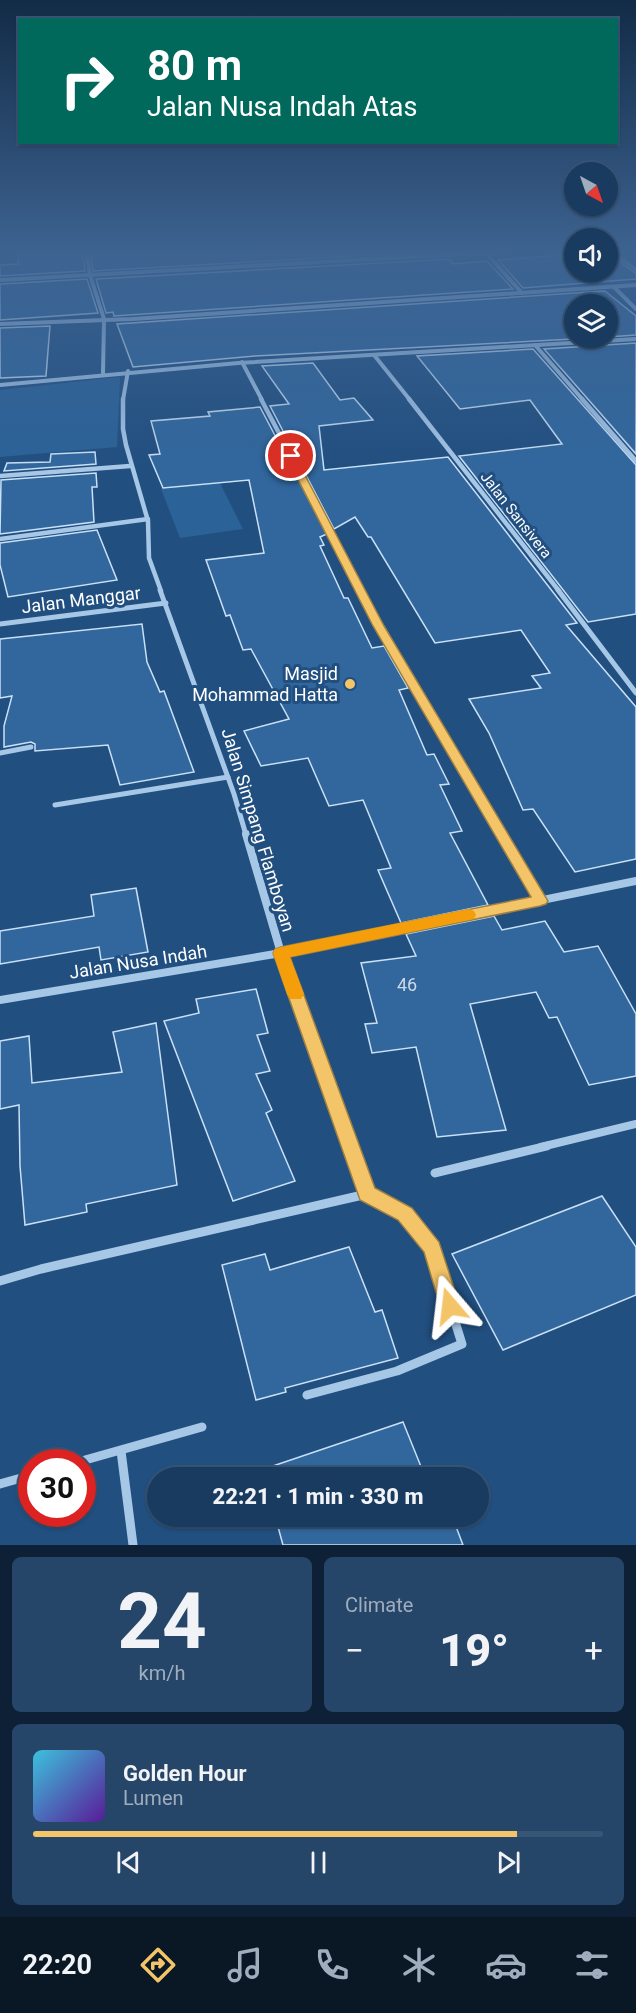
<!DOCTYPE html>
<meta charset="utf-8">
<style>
:root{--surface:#193b60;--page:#264669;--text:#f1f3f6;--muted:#9fadbd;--line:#375575;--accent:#f4c568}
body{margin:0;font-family:Roboto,sans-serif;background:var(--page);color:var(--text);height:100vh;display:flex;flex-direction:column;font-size:22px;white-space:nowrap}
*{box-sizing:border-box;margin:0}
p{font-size:20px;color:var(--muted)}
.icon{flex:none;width:33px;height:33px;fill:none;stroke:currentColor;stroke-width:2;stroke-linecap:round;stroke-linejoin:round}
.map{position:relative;height:1545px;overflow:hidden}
.sheet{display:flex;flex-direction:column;gap:12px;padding:12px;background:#0e2035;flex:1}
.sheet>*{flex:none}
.top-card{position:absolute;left:18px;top:18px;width:600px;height:126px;border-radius:0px;box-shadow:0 2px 4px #0004,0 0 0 2px var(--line);background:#00695c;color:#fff;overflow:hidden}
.needle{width:39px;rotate:140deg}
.buttons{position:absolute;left:564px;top:162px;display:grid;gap:12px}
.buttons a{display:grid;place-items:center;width:54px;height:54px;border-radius:50%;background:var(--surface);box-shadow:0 2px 4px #0004,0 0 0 2px var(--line);font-size:30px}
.speed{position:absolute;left:18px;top:1449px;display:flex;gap:12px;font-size:30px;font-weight:700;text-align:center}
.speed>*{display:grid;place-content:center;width:78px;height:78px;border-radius:50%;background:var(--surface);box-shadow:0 2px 4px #0004,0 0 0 2px var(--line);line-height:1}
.speed .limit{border:9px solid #d22;background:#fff;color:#111}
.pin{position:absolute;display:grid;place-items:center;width:51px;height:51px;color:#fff;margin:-26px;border:3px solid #fff;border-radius:50%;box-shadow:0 2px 6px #0007}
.me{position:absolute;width:66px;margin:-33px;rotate:343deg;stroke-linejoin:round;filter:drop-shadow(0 0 4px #0008)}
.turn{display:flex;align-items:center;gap:21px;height:126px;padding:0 30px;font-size:27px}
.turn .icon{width:78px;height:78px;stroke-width:2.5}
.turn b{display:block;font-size:42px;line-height:51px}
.big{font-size:45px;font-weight:800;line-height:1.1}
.sheet .tile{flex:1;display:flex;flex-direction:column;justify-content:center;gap:9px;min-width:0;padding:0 21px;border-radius:9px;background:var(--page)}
.sheet .dial{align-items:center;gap:0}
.dial b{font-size:78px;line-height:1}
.song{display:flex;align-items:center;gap:18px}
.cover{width:72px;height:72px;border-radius:9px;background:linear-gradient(135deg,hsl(190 70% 55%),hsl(270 70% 35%))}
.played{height:6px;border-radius:3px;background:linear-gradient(90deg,var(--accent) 85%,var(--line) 85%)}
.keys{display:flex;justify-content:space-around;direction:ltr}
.heat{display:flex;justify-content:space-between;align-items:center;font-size:33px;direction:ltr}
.sheet .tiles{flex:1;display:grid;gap:12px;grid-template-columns:1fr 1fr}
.tile:last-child{grid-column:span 2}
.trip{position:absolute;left:147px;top:1467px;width:342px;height:60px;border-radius:30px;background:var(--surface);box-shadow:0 2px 4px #0004,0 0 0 2px var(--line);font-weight:800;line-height:60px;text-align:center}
.dock{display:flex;height:96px;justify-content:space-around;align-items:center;background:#0a1826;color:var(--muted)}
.dock .icon{width:42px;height:42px}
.dock .selected{color:var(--accent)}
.dock b{font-size:27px;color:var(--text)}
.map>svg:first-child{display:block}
</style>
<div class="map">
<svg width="636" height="1545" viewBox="0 0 636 1545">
<rect width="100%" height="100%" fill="#214f80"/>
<g fill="#2b6298">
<path d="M120 377 117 447 0 457V390Z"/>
<path d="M219 481 243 529 180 538 161 489Z"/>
</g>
<g fill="#31679d" stroke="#cae0f6" stroke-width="1.5">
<path d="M63 250H82L85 271 0 276V265L18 264 19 252Z"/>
<path d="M90 250H442L443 251 93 271Z"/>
<path d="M608 253 636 274V279L523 288 498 260 574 254V272H608Z"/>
<path d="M449 259 453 264 487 261 513 289 114 316 113 312 106 313 96 279Z"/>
<path d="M87 279 98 313 0 320V284Z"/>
<path d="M605 291 636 316V335L608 337V304H574V338H592L255 356 133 367 117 324Z"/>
<path d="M50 326 46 376 0 378V328Z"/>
<path d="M636 343V454L544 349Z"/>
<path d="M533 349 636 465V614L588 622 459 456 562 444 530 400 460 409 417 356Z"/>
<path d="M313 363 340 400 354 398 373 420 319 426 324 470 448 457 577 623 566 625 636 707V859L575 872 533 809 523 810 489 733 469 699 541 688 532 676 550 673 521 630 435 643 371 537H368L355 517 334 529 270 406 289 404 262 366Z"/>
<path d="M260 407 327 534 320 537 324 545 320 546 344 598H348L372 648 384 646 408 688 399 690 427 755 434 754 449 784 440 785 462 831 450 833 488 905 401 923 378 870 391 868 363 800 329 806 308 758 261 766 244 731 289 719 251 649 243 650 230 615 226 616 206 560 264 553 249 480 163 488 149 455 160 454 151 421 210 416 208 412Z"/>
<path d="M95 452 96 464 4 471 7 463 50 462 51 454Z"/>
<path d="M96 473 97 487H92L94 522 0 534 1 480Z"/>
<path d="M97 530 117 580 8 597 0 565V543Z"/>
<path d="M142 624 147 662 160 692 164 691 194 772 120 785 108 745 35 751V744L31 742 4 747V726L12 696 0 698V639Z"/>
<path d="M136 888 148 952 101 960 99 947 0 964V931L94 916 91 895Z"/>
<path d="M494 916 502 930 545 921 564 952 598 946 636 1014V1076L589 1085 557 1017 549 1018 536 992 470 1004 506 1130 437 1137 416 1047 372 1053 365 1024 377 1023 361 963 416 956 406 934Z"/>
<path d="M256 989 268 1033 257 1035 270 1071 256 1074 272 1110 266 1113 295 1181 233 1201 164 1021 199 1013 196 999Z"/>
<path d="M156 1023 177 1185 86 1204 87 1212 25 1225 20 1166 19 1105 0 1109V1041L29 1036 32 1083 122 1072 113 1032Z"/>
<path d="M602 1196 636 1247V1295L503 1350 452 1254Z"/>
<path d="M349 1247 375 1312 382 1310 398 1358 285 1388 286 1392 256 1400 222 1265 265 1254 270 1270Z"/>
<path d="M403 1422 422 1469 401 1478H263L261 1470Z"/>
<path d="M275 1516H452L463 1545H283Z"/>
</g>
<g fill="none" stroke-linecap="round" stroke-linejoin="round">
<g stroke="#a7c7e7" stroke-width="4">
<path d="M86 250 90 275 104 319 103 373"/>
<path d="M610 250 636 270"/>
<path d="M486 253 522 293"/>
<path d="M0 280 533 250"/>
<path d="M614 287 636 309"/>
<path d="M0 324 132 319 636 285"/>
<path d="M535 345 583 400"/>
<path d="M374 355 410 400"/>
<path d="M242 362 262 400"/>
<path d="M0 385 238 363 636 339"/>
<path d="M123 400 128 371"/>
</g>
<g stroke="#a7c7e7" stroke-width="4.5">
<path d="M123 399V429L126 445 148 521 149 558 161 591"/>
<path d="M261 399 362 591"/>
<path d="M409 399 559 591"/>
<path d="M582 399 636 461"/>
<path d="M0 476 130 466"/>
<path d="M0 539 148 519"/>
</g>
<g stroke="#a7c7e7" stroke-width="5">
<path d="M160 590 234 794 246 835"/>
<path d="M361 590 502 835"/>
<path d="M558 590 636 693"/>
<path d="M0 624 166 603"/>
<path d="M0 753 31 747"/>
<path d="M55 805 228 777"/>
</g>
<g stroke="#a7c7e7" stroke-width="8">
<path d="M246 834 281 953 350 1147"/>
<path d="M501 834 540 901"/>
<path d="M0 1000 281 953 636 881"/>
<path d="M541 1147 636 1124"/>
</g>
<g stroke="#a7c7e7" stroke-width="9">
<path d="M435 1173 547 1146"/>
<path d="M0 1281 41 1269 367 1194"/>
<path d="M307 1395 397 1371 462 1344 432 1248 405 1214 367 1194 350 1146"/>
<path d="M121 1451 133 1545"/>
<path d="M78 1462 202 1427"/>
<path d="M0 1484 32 1475"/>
</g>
</g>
<linearGradient id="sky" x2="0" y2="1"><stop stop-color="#122b46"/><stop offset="0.54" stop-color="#3d6391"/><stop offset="1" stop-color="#3d6391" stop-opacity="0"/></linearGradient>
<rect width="636" height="467" fill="url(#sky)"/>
<path fill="#f4c568" stroke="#9f8044" stroke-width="1.5" d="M291 453 295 456 384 626 548 901 546 904 540 906 290 957 375 1188 412 1208 439 1242 460 1306 457 1312 450 1315 443 1312 440 1306 424 1252 398 1220 360 1200 273 953 275 949 281 947 531 897 373 626 286 456Z"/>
<path fill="#f59e0b" d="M469 909 474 911 476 915 474 919 290 957 304 994 301 999H290L287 994 273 953 275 949 281 947Z"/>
<circle fill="#f4c568" stroke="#214f80" stroke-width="2" cx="350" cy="684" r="6"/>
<g text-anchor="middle" stroke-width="6" stroke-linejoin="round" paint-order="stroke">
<g font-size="15" fill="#fff" stroke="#214f80">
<text transform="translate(516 515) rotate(52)" y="5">Jalan Sansivera</text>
</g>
<g font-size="18" fill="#fff" stroke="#214f80">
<text transform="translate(81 600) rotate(-7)" y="6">Jalan Manggar</text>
<text transform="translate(258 830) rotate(73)" y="6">Jalan Simpang Flamboyan</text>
<text transform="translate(138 962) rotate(-9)" y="6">Jalan Nusa Indah</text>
</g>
<g font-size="18" fill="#fff" stroke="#214f80" text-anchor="end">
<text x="338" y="680">Masjid<tspan x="338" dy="21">Mohammad Hatta</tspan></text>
</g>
<g font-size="18" fill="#ccd9e6">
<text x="407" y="991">46</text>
</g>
</g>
</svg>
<div class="buttons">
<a><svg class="needle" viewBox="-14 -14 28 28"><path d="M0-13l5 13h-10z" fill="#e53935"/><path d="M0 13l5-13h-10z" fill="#9fadbd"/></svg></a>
<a><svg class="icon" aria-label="sound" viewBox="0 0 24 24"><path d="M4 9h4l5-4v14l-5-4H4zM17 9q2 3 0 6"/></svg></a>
<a><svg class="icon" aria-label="layers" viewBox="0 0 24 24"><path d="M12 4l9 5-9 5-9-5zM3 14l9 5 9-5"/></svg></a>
</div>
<div class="speed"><div class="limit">30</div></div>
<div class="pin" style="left:291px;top:456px;background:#d93025"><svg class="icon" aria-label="arrive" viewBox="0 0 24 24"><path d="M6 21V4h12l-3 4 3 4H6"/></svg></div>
<svg class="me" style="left:450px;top:1306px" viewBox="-20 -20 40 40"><path d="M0-17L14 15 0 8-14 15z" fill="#f4c568" stroke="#fff" stroke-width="4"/></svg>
<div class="trip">22:21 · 1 min · 330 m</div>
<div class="top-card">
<div class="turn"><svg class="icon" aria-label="right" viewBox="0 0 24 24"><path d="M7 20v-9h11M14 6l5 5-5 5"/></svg><div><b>80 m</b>Jalan Nusa Indah Atas</div></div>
</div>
</div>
<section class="sheet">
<div class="tiles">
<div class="tile dial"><b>24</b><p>km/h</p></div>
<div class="tile"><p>Climate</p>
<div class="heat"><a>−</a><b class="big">19°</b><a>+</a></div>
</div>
<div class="tile">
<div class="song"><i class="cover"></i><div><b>Golden Hour</b><p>Lumen</p></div></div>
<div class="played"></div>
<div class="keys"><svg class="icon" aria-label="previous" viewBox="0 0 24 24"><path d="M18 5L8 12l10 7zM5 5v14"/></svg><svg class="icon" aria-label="pause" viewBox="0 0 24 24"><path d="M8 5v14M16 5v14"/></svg><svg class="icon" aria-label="next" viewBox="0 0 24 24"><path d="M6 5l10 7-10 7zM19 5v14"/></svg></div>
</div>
</div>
</section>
<nav class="dock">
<b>22:20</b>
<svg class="icon selected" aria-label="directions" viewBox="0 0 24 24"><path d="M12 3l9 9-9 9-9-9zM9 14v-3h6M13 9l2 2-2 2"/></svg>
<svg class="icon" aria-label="music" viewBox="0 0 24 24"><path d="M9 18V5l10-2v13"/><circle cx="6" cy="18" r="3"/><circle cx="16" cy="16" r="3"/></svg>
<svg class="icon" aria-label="phone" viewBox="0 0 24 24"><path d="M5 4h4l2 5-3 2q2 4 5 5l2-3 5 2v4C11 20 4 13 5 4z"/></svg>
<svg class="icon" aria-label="climate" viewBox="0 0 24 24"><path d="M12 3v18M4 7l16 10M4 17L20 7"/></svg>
<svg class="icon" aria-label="car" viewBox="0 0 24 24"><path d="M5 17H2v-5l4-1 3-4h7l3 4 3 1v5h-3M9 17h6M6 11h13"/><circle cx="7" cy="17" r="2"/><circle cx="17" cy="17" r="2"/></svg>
<svg class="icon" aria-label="filters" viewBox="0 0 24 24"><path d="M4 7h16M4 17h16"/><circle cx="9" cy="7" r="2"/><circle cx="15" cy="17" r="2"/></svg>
</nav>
